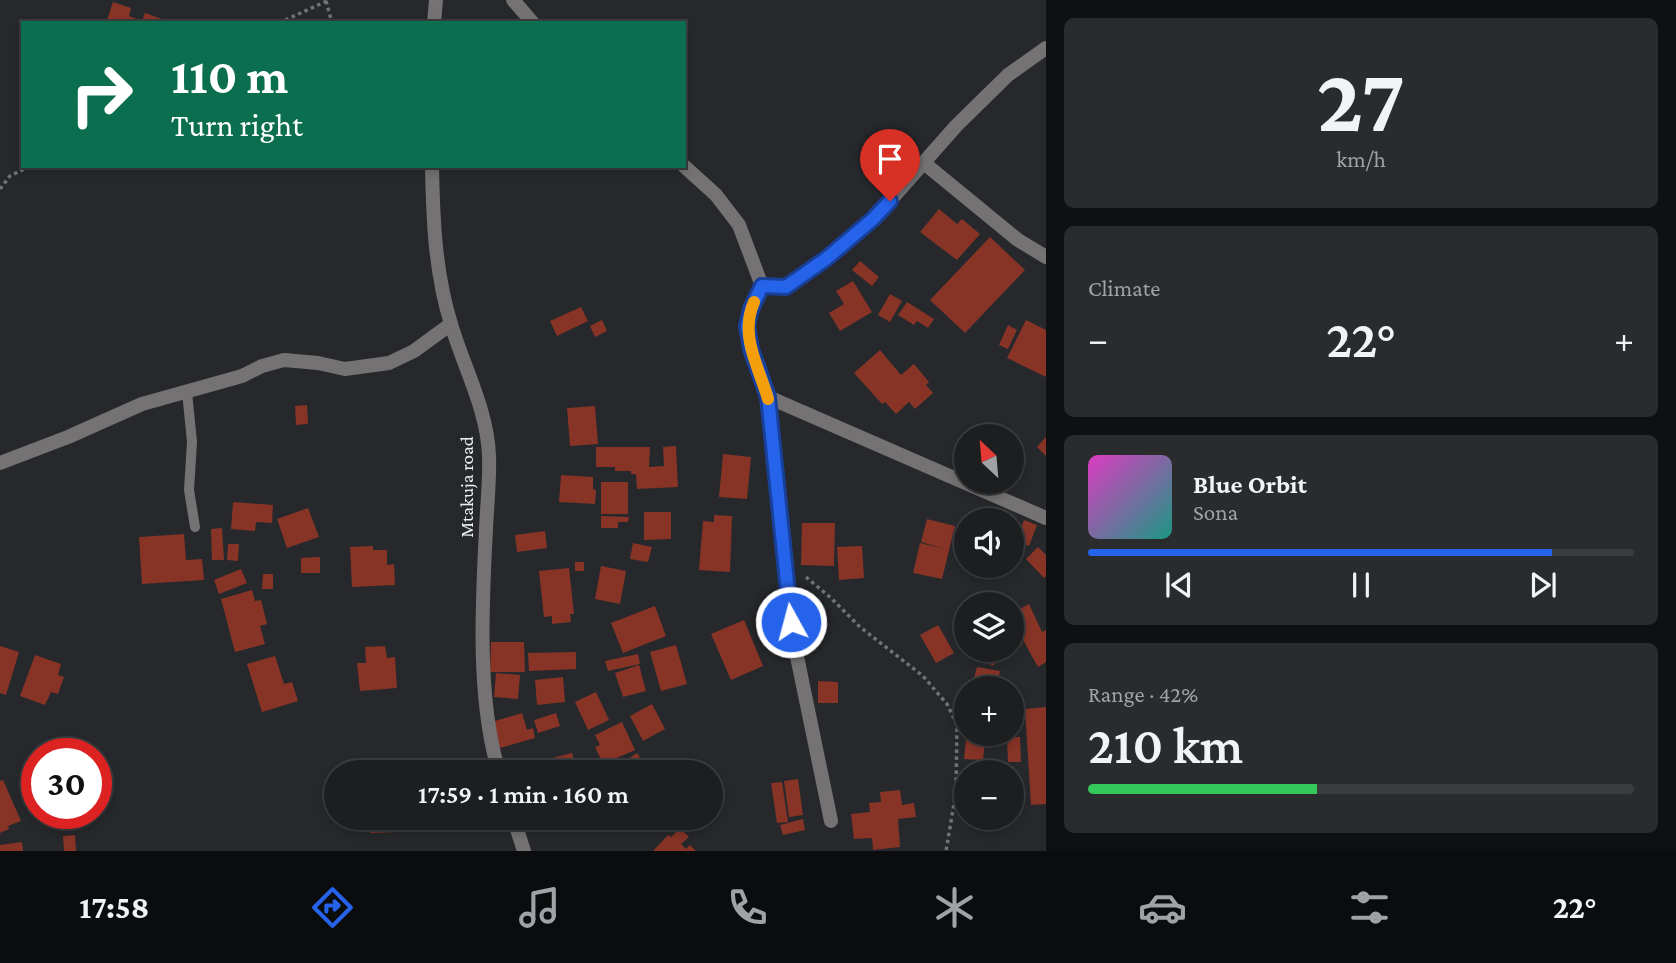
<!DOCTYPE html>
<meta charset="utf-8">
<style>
:root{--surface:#1c1e20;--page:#292b2d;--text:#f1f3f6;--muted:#a0a2a5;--line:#3a3c3e;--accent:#2563eb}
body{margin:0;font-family:"Crimson Pro",serif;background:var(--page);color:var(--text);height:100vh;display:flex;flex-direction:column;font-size:26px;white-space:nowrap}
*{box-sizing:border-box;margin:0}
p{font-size:23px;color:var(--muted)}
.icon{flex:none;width:38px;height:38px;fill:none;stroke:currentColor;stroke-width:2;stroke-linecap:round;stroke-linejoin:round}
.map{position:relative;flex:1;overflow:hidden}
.sheet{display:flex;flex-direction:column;gap:18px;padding:18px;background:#0f1012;width:630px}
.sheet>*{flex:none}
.hud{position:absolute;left:21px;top:21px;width:665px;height:147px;border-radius:0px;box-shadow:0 4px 10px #0003,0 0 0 2px var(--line);background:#0b6e4f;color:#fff;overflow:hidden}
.needle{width:46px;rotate:334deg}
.fabs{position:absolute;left:954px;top:424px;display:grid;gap:14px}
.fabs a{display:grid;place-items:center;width:70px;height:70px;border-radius:50%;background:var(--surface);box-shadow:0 4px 10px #0003,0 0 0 2px var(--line);font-size:35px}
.speed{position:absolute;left:21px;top:738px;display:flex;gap:14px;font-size:35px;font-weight:700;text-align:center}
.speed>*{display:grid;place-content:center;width:91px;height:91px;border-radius:50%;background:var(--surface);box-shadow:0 4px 10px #0003,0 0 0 2px var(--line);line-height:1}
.speed .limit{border:10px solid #d22;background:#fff;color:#111}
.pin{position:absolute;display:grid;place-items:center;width:60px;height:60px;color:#fff;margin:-72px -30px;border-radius:50% 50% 50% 0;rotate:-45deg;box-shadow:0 0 7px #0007}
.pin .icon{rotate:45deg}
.me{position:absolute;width:77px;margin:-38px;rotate:353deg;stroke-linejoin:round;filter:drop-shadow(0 0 5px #0008)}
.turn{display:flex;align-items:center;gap:24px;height:147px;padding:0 35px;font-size:32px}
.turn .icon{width:91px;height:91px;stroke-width:2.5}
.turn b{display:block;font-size:49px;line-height:60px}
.big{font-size:52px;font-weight:600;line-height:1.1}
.sheet .tile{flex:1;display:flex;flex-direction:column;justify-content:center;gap:10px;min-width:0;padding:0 24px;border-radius:10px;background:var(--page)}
.sheet .dial{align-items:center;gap:0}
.dial b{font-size:91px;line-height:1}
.song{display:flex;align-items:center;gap:21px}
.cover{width:84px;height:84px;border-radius:10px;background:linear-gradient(135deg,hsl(310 70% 55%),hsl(170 70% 35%))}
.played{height:7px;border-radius:4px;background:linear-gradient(90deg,var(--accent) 85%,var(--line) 85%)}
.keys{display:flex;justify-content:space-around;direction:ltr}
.heat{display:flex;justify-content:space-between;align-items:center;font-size:38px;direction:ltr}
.charge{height:10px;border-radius:5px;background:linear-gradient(90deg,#34c759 42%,var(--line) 0)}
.trip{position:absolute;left:324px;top:760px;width:399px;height:70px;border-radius:35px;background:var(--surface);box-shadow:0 4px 10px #0003,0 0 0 2px var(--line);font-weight:600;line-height:70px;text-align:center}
.tab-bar{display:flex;height:112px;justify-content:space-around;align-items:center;background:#0b0c0d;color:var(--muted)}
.tab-bar .icon{width:49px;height:49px}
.tab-bar .on{color:var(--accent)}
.tab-bar b{font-size:32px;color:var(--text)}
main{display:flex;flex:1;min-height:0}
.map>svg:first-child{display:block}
</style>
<main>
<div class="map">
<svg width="1046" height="851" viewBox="0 0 1046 851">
<rect width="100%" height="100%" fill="#26282b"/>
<g fill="#873427">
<path d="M113 2 131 8 129 16 142 21 145 13 173 23H106Z"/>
<path d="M939 209 957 224 962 219 980 234 957 260 920 232Z"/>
<path d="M990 237 1025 270 965 333 930 300Z"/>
<path d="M860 261 879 277 872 286 852 270Z"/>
<path d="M853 281 872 312 840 331 829 313 844 304 836 291Z"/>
<path d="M890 294 902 301 890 322 878 315Z"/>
<path d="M907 302 934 319 928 328 917 321 914 325 898 315Z"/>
<path d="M581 307 588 321 557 336 550 321Z"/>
<path d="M602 320 607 331 595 337 590 326Z"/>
<path d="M1026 320 1046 330V377L1007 358Z"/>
<path d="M1008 325 1017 330 1008 349 999 345Z"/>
<path d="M880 350 901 375 914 364 929 382 926 385 933 393 915 409 909 402 896 414 885 402 882 404 854 373Z"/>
<path d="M307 405 308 424 296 425 295 406Z"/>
<path d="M595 406 598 444 570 446 567 408Z"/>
<path d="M1046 437V456L1037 447Z"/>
<path d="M676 446 678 487 637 489 636 474H631V471H615V467H596V447H650L649 467 664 466 663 447Z"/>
<path d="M723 454 751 457 747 499 719 497Z"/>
<path d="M561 475 593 477V489L596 490 595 504 559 502Z"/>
<rect x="601" y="482" width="27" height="32"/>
<path d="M233 502 273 505 272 523 256 522 255 531 231 529Z"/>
<path d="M308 508 319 537 287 548 277 519Z"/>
<path d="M644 512H671V539L644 540Z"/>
<path d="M714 515 732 516 730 572 699 570 703 521 714 522Z"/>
<path d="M601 516 629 517 628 522H618V528H601Z"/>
<path d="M927 519 955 526 942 579 913 573 920 543 945 549 921 542Z"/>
<path d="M1024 520 1037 525 1029 546 1016 541Z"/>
<path d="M802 523H835L834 566 801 565Z"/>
<path d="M222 528 224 560H212L211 529Z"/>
<path d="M545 531 547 548 517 552 515 535Z"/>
<path d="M184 534 186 560 202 559 204 580 142 584 139 537Z"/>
<path d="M633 543 652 547 648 562 630 559Z"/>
<path d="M228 544H239L238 561 227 560Z"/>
<path d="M373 546V550H387V565L394 564 395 585 352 587 350 547Z"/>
<path d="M862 546 864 578 839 580 837 547Z"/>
<path d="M1038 547 1046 555V576L1044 578 1026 559Z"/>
<path d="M320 557V573H301V558Z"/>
<rect x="575" y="562" width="9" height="9"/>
<path d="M601 566 626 571 620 604 595 599Z"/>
<path d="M569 568 574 614H570L571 622 552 624V616L544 617 539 571Z"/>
<path d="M241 569 247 583 219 594 214 580Z"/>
<path d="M263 574H273V589H262Z"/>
<path d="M252 590 255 601 261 600 267 624 260 626 265 644 235 652 221 599Z"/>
<path d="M1029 604 1042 632 1046 630V662L1038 667 1012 620V613Z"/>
<path d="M655 606 666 636 623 653 611 623Z"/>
<path d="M744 620 763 666 731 680 711 634Z"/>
<path d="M938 625 954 653 936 663 920 635Z"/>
<path d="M1012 629 1023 644 992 666 979 649H1012Z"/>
<path d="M491 642H524L525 672H490Z"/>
<path d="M676 645 687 684 661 691 650 652Z"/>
<path d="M0 646 19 652 6 695 0 693Z"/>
<path d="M385 646 387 658 395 657 397 688 360 691 357 663H366L365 647Z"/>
<path d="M576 652V669L529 671 528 653Z"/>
<path d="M638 654 640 664 608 671 605 661Z"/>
<path d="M35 655 61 664 58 675 64 677 58 694 51 692 45 705 20 696Z"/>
<path d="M275 656 284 684 292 682 298 701 262 712 247 664Z"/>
<path d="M639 665 646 691 623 697 615 673Z"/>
<path d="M977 667 1000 671 998 682 974 678Z"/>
<path d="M496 673 520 675 518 699 494 697Z"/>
<path d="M563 677 565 702 537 705 535 680Z"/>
<path d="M818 681 838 682V703H818Z"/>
<path d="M596 692 609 720 588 730 575 702Z"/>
<path d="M652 704 665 729 643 741 630 716Z"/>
<path d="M1046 707V804L1031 805 1025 709Z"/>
<path d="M522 713 527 730 533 728 535 738 500 748 492 722Z"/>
<path d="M556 713 560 726 538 733 534 720Z"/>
<path d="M964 716H966V733H1002V739L962 736Z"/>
<path d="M622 722 635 750 603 764 595 747 600 745 595 735Z"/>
<path d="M1007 737H1020L1021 762H1008Z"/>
<path d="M966 739 985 741 983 760 964 759Z"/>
<path d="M572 753 577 772H515L514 768Z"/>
<path d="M637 753 649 772H609Z"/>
<path d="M1014 767 1015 785H1012V772H990V768Z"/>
<path d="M798 779 803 815 789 817 784 781Z"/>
<path d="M3 780 21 821 8 826 9 829 0 833V781Z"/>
<path d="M782 782 788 822 777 823 771 783Z"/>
<path d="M900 790 902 805 914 803 916 817 898 819 900 847 873 850 872 838 854 839 851 814 870 812 869 803 881 802 880 792Z"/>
<path d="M381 817H399L400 832 370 833 369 818Z"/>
<path d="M803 819 805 830 783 835 780 825Z"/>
<path d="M680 828 689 837 681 844 686 849 690 845 696 851H653L668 835 671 837Z"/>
<path d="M75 835 76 851H64L63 836Z"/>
<path d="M22 842 23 851H0V845Z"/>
</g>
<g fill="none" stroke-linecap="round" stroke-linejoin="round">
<g stroke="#707274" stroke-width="3.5" stroke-dasharray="3.5 3.5" stroke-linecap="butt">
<path d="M326 1 332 23"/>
<path d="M279 23 329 0"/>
<path d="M0 189 10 176 30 166"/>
<path d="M806 577 831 598 860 627 923 676 947 704 957 725 956 792 946 851"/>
</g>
<path stroke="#747272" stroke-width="10" d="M187 392 192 442 189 490 195 527"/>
<g stroke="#747272" stroke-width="14">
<path d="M513 0 533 23"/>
<path d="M434 23 436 0"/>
<path d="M924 163 1018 240 1046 257"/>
<path d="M432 166C433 220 435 272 451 324 464 368 487 409 489 455 490 480 487 505 486 529 482 604 477 701 499 772"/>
<path d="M684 166 716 195 739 225 762 286 751 309 747 326 751 349 768 397 794 642 831 821"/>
<path d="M762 286 786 287 827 258 873 220 956 126 1008 75 1046 48"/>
<path d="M768 397 1046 518"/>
<path d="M0 463 68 437 142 404 242 376 262 366 284 360 318 363 345 369 389 363 414 351 451 324"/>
<path d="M513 817 524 851"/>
</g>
</g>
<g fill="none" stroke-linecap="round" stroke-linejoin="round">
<g stroke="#184099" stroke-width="18">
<path id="route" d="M791 622 768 397 751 349 747 326 751 309 762 286 786 287 827 258 873 219 890 201"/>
</g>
<use href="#route" stroke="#2563eb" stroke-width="12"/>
<path stroke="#f59e0b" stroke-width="12" d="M754 302C739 336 759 367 768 399"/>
</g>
<g text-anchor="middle" stroke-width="7" stroke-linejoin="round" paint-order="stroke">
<g font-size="19" fill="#eeeff1" stroke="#26282b">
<text transform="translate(466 487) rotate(-90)" y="7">Mtakuja road</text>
</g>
</g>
</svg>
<div class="fabs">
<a><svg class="needle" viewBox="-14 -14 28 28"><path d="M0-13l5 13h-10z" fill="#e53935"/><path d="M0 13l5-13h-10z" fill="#a0a2a5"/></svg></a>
<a><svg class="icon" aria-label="sound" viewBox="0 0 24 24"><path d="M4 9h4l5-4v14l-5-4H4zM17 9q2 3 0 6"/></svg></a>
<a><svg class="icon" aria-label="layers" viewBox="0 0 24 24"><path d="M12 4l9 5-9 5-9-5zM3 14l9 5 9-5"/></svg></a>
<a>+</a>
<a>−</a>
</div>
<div class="speed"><div class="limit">30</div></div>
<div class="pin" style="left:890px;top:201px;background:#d93025"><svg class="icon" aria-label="arrive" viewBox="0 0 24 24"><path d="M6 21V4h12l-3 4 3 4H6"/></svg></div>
<svg class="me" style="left:791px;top:622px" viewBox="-20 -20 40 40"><circle r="17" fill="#2563eb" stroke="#fff" stroke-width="3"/><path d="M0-11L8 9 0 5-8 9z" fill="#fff"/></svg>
<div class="trip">17:59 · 1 min · 160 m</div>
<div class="hud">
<div class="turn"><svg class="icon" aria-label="right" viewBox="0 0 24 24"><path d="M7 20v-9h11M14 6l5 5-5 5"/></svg><div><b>110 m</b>Turn right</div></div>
</div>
</div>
<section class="sheet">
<div class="tile dial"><b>27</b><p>km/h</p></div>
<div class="tile"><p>Climate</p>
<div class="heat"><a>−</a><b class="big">22°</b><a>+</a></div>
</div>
<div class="tile">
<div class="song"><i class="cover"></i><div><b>Blue Orbit</b><p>Sona</p></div></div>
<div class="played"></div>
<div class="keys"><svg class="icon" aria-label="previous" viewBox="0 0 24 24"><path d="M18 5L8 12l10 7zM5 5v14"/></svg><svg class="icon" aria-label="pause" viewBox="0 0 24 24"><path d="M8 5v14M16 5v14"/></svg><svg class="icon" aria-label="next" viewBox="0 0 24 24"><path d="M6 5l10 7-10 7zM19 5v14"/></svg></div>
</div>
<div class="tile"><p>Range · 42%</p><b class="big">210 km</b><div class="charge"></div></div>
</section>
</main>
<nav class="tab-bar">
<b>17:58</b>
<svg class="icon on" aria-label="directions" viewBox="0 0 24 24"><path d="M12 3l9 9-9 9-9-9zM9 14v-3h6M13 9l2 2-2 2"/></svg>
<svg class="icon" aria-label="music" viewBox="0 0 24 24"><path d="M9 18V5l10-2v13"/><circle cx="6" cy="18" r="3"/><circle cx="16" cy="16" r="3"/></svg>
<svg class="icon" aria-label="phone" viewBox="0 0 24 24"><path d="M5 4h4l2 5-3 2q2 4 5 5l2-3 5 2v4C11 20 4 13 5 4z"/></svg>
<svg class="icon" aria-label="climate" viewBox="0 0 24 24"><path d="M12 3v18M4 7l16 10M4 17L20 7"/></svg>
<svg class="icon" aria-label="car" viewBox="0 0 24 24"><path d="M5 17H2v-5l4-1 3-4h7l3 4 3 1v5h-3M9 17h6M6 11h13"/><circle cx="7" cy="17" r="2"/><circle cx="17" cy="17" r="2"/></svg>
<svg class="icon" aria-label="filters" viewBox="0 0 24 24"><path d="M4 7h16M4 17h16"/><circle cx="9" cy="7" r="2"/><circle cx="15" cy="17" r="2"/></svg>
<b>22°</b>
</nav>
